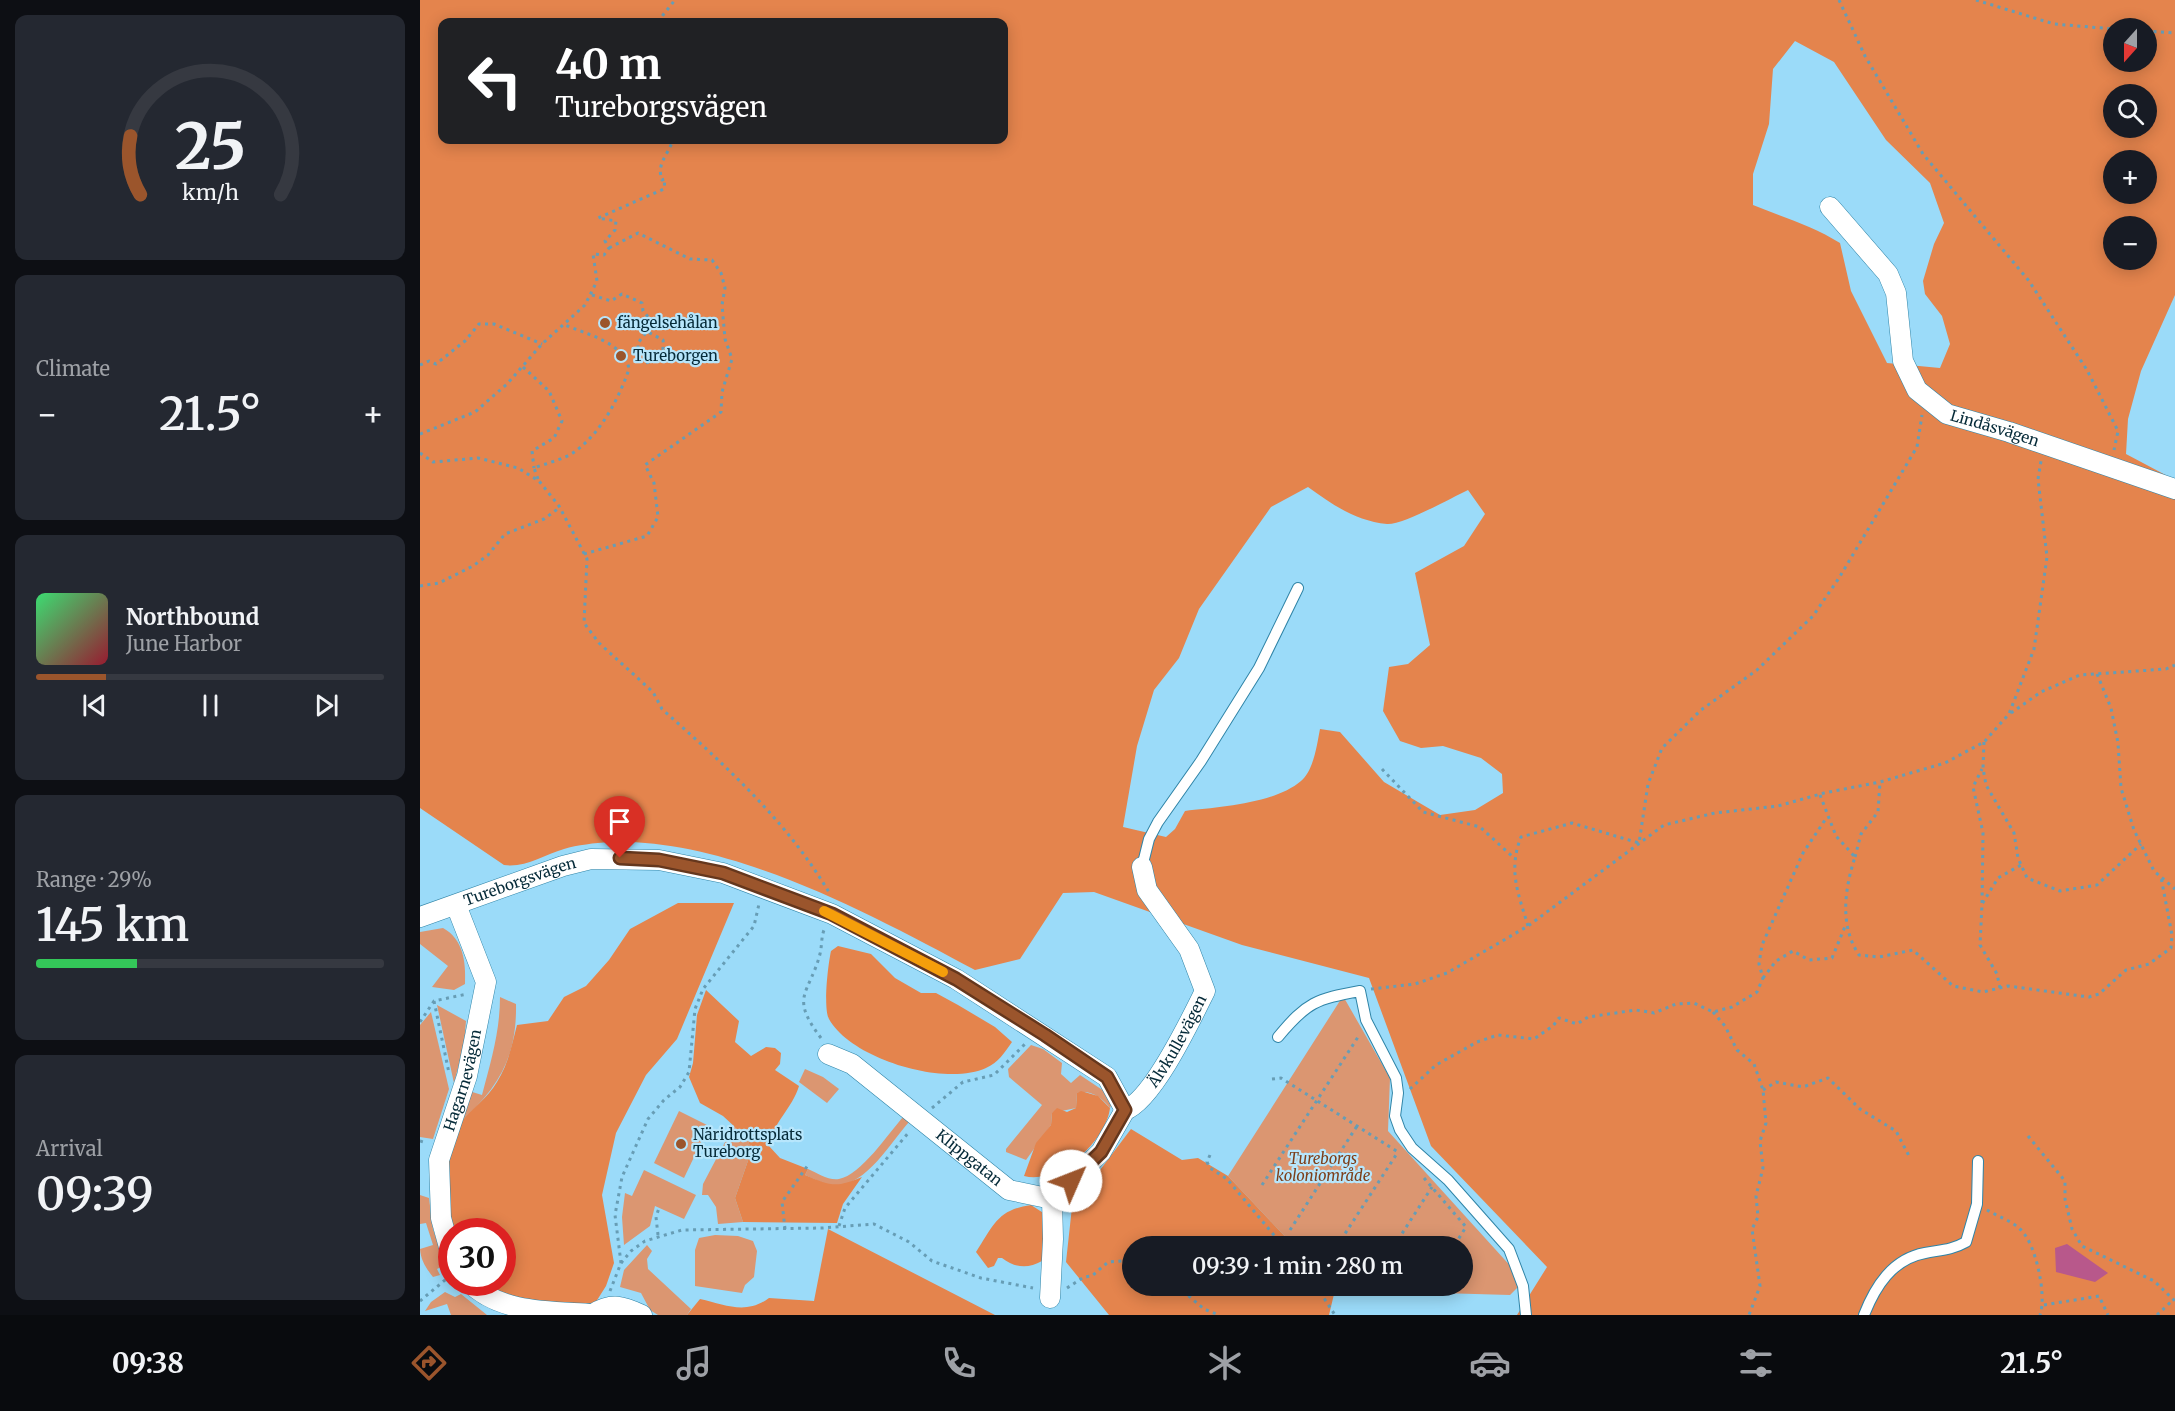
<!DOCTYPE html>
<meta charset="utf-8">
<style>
:root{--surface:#171b24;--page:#242831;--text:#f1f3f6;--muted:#9ea1a6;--line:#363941;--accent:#9b552c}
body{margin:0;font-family:Merriweather,serif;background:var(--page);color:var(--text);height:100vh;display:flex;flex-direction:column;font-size:22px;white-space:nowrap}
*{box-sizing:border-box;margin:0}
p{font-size:20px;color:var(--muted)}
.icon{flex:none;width:33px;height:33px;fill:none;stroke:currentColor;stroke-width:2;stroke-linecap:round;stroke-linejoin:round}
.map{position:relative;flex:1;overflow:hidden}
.side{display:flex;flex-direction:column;gap:15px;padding:15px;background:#0d0f14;width:420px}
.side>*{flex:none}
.top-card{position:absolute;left:18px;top:18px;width:570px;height:126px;border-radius:12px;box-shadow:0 3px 15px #0003;background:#202124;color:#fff;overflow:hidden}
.needle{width:39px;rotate:201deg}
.controls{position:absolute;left:1683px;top:18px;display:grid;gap:12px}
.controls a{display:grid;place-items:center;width:54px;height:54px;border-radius:50%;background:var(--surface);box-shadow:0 3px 15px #0003;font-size:30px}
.speed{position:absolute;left:18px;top:1218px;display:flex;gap:12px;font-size:30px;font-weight:700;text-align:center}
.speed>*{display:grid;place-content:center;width:78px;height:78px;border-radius:50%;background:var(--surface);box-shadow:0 3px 15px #0003;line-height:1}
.speed .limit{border:9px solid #d22;background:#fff;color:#111}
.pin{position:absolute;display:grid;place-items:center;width:51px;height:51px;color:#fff;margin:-62px -26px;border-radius:50% 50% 50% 0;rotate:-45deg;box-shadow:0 0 6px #0007}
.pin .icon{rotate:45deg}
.me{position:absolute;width:66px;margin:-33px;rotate:46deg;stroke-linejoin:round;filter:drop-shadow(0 0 4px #0008)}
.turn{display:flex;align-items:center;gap:21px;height:126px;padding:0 18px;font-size:27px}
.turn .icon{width:78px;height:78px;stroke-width:2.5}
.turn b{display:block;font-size:42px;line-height:51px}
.big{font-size:45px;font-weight:600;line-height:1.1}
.side .widget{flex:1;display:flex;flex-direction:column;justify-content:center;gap:9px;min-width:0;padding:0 21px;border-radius:12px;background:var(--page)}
.side .dial{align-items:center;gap:0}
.dial svg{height:156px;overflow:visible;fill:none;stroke:var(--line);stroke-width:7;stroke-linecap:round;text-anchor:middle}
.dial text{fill:var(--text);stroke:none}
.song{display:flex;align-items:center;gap:18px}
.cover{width:72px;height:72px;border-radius:9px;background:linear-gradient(135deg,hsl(140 70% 55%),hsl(350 70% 35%))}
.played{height:6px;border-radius:3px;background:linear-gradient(90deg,var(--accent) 20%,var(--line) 20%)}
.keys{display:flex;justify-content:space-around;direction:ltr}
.heat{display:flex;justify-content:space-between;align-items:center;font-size:33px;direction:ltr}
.charge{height:9px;border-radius:4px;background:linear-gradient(90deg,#34c759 29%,var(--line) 0)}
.trip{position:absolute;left:702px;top:1236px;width:351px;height:60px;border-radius:30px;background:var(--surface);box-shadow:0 3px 15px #0003;font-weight:600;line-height:60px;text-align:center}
.dock{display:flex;height:96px;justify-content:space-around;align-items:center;background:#090b0e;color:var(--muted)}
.dock .icon{width:42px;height:42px}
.dock .on{color:var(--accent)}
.dock b{font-size:27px;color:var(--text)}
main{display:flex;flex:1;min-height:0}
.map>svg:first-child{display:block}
</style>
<main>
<section class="side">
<div class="widget dial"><svg viewBox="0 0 100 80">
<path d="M14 69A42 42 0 1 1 86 69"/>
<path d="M14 69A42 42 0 0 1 9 39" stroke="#9b552c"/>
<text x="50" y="56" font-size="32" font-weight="700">25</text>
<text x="50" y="72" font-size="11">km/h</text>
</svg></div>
<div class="widget"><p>Climate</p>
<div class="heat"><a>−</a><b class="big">21.5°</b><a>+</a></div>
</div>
<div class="widget">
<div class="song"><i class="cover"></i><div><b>Northbound</b><p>June Harbor</p></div></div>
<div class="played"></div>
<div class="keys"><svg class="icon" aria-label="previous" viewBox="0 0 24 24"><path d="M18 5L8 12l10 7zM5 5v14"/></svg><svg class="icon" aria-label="pause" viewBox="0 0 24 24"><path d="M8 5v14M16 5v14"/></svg><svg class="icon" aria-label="next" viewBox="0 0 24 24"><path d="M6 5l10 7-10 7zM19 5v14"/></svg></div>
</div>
<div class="widget"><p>Range · 29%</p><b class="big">145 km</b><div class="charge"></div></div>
<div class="widget"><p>Arrival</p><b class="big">09:39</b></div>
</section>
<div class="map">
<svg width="1755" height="1315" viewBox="0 0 1755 1315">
<rect width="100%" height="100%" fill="#9bdbf9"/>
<g fill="#db9671">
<path d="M23 928C43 939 46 961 45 984L34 990 12 987 28 966 0 944V932Z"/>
<path d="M923 996 970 1078 968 1131 1104 1281 1090 1295 915 1290 911 1286H1042V1246H874L808 1176Z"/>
<path d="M80 997 96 1004C97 1058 78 1089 38 1124L49 1091 62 1095C71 1061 80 1031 80 997Z"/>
<path d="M17 1005 46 1021 44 1045 34 1083Z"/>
<path d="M11 1012 29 1089 13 1139 0 1137V1025Z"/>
<path d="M611 1045 623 1049 642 1063 641 1074 651 1083 660 1075 687 1093 692 1103 690 1108C683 1098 669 1089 657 1093L656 1108 632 1113 631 1125 606 1160 586 1152V1149L622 1105 589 1077 588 1069Z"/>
<path d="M385 1069 403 1077 419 1089 407 1103 379 1082Z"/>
<path d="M259 1111 289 1126 264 1178 234 1163Z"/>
<path d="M483 1117 489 1122C470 1143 444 1190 411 1185 403 1184 393 1178 385 1175L388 1169C397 1173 409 1181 419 1179 441 1175 468 1134 483 1117Z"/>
<path d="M314 1125 328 1139 331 1152 315 1198 323 1222 298 1224 296 1207 288 1195H282L283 1184Z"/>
<path d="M224 1170 276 1195 264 1219 235 1206 230 1226 204 1245 202 1217 205 1193 212 1196Z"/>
<path d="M0 1195 9 1198 13 1229 25 1265 17 1269 20 1275 13 1277C6 1268 1 1261 0 1249L13 1245 6 1223 0 1224Z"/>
<path d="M295 1235 318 1236 333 1241 337 1251 334 1277 325 1285 322 1293 275 1286V1250L279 1238Z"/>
<path d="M227 1245 232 1251 227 1259 228 1269 271 1309 267 1315H238L230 1310 221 1293 200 1287 204 1270Z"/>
<path d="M25 1292 35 1297 41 1294 67 1315H31L27 1304 5 1311 11 1302Z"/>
</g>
<g fill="#e4844d" fill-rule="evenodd">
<path d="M0 0H1755V295L1721 371 1708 419 1706 454 1755 480V1315H1097L1127 1267 1011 1146 949 978 822 945 674 892 643 893 600 959 555 970C450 914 311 838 189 842 175 843 157 845 144 849 124 855 105 868 84 865L0 808ZM22 22H584V140H22ZM1694 28H1726V62H1694ZM1375 41 1414 62 1466 140 1510 183 1524 223 1514 244 1503 281 1505 294 1522 316 1530 344 1520 368 1467 363 1431 291 1420 243C1393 226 1362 217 1333 205V174L1349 124 1353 69ZM1694 94H1726V128H1694ZM1694 160H1726V194H1694ZM1694 226H1726V260H1694ZM888 487C913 505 936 521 967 524 983 525 1031 498 1048 490L1065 514 1044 546 995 573 1010 645 988 664 969 667 963 711 980 741 1001 748 1023 746 1061 758 1082 774 1083 793 1055 810 1020 815 964 782 920 732 900 729C897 744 894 770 881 781 854 804 799 807 765 811L755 829 746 837 703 827 717 746 734 690 759 658 779 609 851 507Z"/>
<path d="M258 903H314L257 1039 226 1075 196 1133 182 1195 194 1263 186 1286 174 1305 95 1301 60 1283 82 1282V1232L34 1231C26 1203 19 1148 40 1123 52 1108 67 1099 77 1082 88 1065 92 1044 97 1025L128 1021 144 997 166 986 189 960 210 929Z"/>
<path d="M418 946 451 954 475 978 501 993H516L538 1005 575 1027 592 1042C585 1052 578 1063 566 1068 525 1087 431 1059 409 1019 403 1008 408 965 411 951Z"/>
<path d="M286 990 319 1021 315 1042 331 1056 346 1047 355 1048 361 1053 360 1064 355 1070 379 1086C372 1109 353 1122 349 1146L360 1158 388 1169 385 1175C411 1186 416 1188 442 1177L423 1204 417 1223 323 1222 315 1198 331 1152 328 1139 303 1116 280 1103 269 1077 273 1063 277 1015Z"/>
<path d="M661 1091 678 1096 690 1108C686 1141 639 1185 604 1176L616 1143 631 1125 632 1113 637 1108 647 1112 656 1108 657 1093Z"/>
<path d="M711 1129 762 1160 778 1158 808 1176 874 1246H712V1286H911L915 1290 909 1315H689L646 1262 652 1207Z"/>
<path d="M611 1205 628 1216 622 1261C608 1269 595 1268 582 1258H578L574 1266 568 1268 556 1252C574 1225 577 1210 611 1205Z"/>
<path d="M408 1229 575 1315H267L280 1299C306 1305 326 1315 349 1298L394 1301Z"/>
</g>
<path fill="#b8588b" d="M1647 1244 1688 1273 1675 1282 1636 1272 1635 1248Z"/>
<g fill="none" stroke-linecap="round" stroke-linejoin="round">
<g stroke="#2f84a7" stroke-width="12">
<g id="service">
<path d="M722 867 729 839 738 822 781 761 839 668 878 588"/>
<path d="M858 1037C887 1002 896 999 940 991L946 1020 976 1078 978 1093 975 1116 980 1130 992 1148 1028 1180 1089 1249 1103 1286 1106 1315"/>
<path d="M1444 1315C1455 1287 1472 1259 1505 1253 1520 1250 1532 1250 1546 1242L1557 1204 1558 1161"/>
</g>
</g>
<g stroke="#2f84a7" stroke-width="21">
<g id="minor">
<path id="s1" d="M1410 207 1468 274 1476 293 1483 361 1497 390 1527 414 1589 432 1755 489"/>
<path id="s2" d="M0 917 143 866 171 859 239 860 303 873 412 914 536 979 687 1077 705 1110"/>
<path id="s3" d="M408 1054 432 1064 589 1190 632 1199 681 1152 705 1110"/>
<path id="s4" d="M705 1110C733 1100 771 1019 785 991L769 949 727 890 722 867"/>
<path id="s5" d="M32 1258 21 1218 19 1160 47 1076 66 982 36 905"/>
<path d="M49 1282C80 1314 132 1311 173 1314 192 1302 203 1306 222 1315"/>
<path d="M630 1298 633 1239 632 1199"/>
</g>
</g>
<g stroke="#679db5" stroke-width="3" stroke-dasharray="3 4.5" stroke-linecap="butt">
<path d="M1419 0 1445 56 1503 154 1609 281 1667 370 1698 431 1694 450"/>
<path d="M1556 0 1634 24 1694 29"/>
<path d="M240 22 239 20 255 0"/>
<path d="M1726 31 1755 33"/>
<path d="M172 295 191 301 202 294 222 303 223 311 231 320V326L218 343V358L223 363C237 363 245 354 243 340L228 332"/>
<path d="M0 365 9 361 16 364 45 341 59 324H74L122 344"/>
<path d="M103 367 129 391 142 421 134 438 112 451 114 468"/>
<path d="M0 434 55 412 87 384 122 344 165 305 177 281 173 254 184 255 189 248 185 241 195 230 196 221 178 218 244 189 245 179 242 180C236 164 248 155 253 140"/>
<path d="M0 453 13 462 58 458 98 468 119 481 139 506 167 559 164 623 179 643 233 692 242 709C305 765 367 821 410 894"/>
<path d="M118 479 114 468C127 463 146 459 157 450 182 431 199 398 209 369 205 343 166 334 145 325"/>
<path d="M164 554 227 536 238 517 234 483 225 465 301 412 302 392 312 359 305 339 302 305 305 288 301 273 292 260 270 259 218 233 189 248"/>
<path d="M0 586 19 583 53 566 68 555 85 534 124 519 139 508"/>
<path d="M1677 674 1691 708 1698 743 1701 788 1714 830 1734 871 1755 889"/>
<path d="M1591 713 1621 692 1660 675 1746 669 1755 665"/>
<path d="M1564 742 1563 768 1566 785 1594 833 1598 858 1607 878 1640 891 1677 885 1721 844"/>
<path d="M962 769 1003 812 1060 827 1093 857"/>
<path d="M1400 795 1416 836 1435 857C1425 888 1419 925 1439 955L1459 957 1493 950 1533 986 1563 992 1588 986 1669 997 1679 994 1706 970 1729 964 1751 948 1752 935 1741 877"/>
<path d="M1435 857 1441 834 1458 812 1460 782"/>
<path d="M1562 903 1563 833 1553 787 1562 769"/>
<path d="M1108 926C1098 893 1088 870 1101 837L1152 823 1219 843 1228 784 1242 748 1281 710 1337 670 1393 616 1419 578 1497 447 1502 415"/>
<path d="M1343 978 1356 961 1373 951 1389 960 1412 958 1426 924"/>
<path d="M1580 988 1577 974 1560 945 1562 904 1578 878 1601 865"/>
<path d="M951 989 995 984 1027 973 1108 926 1244 825 1295 813 1358 806 1404 793 1460 782 1525 763 1564 742 1589 714 1614 649 1627 557 1618 479 1621 461"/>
<path d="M14 1001 29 1073"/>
<path d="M1293 1012 1305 1026 1317 1050 1334 1064 1343 1090 1346 1123 1340 1141 1343 1168 1336 1196 1338 1217 1332 1229 1340 1286 1329 1315"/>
<path d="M0 1022 14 1001 47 994"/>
<path d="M401 1038C369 996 389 995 400 954 402 946 401 938 404 930"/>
<path d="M852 1079 861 1078 978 1152"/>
<path d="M990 1089 1016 1065 1057 1042 1078 1035 1114 1039 1133 1026 1139 1018 1157 1024 1168 1017 1216 1010 1234 1013 1256 1004 1274 1003 1293 1012 1312 1007 1337 992 1343 978 1339 964 1342 945 1383 853 1407 817"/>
<path d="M1343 1090 1356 1082 1383 1087 1408 1078 1440 1109 1476 1131 1489 1156"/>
<path d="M512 1108 543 1082 574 1075 605 1044"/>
<path d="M1608 1136 1645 1181V1199L1652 1229 1662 1246 1734 1281 1755 1301"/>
<path d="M0 1141 7 1143"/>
<path d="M790 1155 787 1162 790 1168 807 1179 863 1246"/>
<path d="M1004 1178 1046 1227 1034 1246"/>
<path d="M842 1185 940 1034"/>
<path d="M1567 1210C1577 1216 1592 1221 1600 1229 1616 1243 1627 1296 1620 1315"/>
<path d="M419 1226 425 1208 489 1132"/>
<path d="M365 1229 362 1202 388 1165"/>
<path d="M870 1230 937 1126"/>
<path d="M238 1235 236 1217 239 1208"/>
<path d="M917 1246 978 1152"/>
<path d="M974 1246 1012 1187"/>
<path d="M201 1263 211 1251 225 1241 262 1230 402 1228 454 1224 489 1242 512 1261 561 1278 613 1288"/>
<path d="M757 1286 784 1309 799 1315"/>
<path d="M896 1286 915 1315"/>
<path d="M647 1288 664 1277 672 1276 688 1262 712 1260"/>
<path d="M190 1291 201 1263 195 1215 202 1177 228 1119 244 1100 260 1087 269 1072 275 1009 283 989 334 926 339 904"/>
<path d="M0 1301 31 1275"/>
<path d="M1624 1305 1679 1296 1688 1315"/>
<path d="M1737 1315 1753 1300"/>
</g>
<use href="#service" stroke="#fff" stroke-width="10"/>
<use href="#minor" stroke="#fff" stroke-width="20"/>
</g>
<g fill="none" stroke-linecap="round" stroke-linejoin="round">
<g stroke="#65371d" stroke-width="15">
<path id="route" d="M200 858 239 860 303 873 412 914 536 979 625 1035 687 1077 705 1110 681 1152 651 1181"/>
</g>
<use href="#route" stroke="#9b552c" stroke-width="10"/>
<path stroke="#f59e0b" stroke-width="10" d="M404 911 523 972"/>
</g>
<g fill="#9b552c" stroke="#b7e6fc" stroke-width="2">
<circle cx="185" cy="323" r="6"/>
<circle cx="201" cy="356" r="6"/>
<circle cx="261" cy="1144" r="6"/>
</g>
<g text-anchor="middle" stroke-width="4.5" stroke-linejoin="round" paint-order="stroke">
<g font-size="15" fill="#062b39" stroke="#b7e6fc" text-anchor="start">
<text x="197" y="328">fängelsehålan</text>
<text x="213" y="361">Tureborgen</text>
<text x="273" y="1140">Näridrottsplats<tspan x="273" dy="17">Tureborg</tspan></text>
</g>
<g font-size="15" fill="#062b39" stroke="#b7e6fc">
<text dy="5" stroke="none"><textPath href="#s1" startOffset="298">Lindåsvägen</textPath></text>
<text dy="5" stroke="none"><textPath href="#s2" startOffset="106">Tureborgsvägen</textPath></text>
<text dy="5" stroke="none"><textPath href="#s4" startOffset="88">Älvkullevägen</textPath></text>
<text dy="5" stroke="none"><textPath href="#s5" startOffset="183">Hagarnevägen</textPath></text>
<text dy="5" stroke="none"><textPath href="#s3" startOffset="176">Klippgatan</textPath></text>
</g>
<g font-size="15" font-style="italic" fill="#7d3f19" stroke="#b7e6fc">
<text x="903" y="1164">Tureborgs<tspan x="903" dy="17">koloniområde</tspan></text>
</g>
</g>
</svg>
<div class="controls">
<a><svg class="needle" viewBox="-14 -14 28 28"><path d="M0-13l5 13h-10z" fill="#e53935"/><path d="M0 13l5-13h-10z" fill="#9ea1a6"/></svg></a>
<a><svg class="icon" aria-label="search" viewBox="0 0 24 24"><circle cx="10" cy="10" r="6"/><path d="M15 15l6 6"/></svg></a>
<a>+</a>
<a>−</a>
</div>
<div class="speed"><div class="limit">30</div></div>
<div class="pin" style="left:200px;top:858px;background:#d93025"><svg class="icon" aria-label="arrive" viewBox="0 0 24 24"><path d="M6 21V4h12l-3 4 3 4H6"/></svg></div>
<svg class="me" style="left:651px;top:1181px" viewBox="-20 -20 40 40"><circle r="19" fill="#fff"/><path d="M0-13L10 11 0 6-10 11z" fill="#9b552c"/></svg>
<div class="trip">09:39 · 1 min · 280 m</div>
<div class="top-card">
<div class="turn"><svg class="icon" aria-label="left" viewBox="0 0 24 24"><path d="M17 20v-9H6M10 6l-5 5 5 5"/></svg><div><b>40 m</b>Tureborgsvägen</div></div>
</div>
</div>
</main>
<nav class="dock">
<b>09:38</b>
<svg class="icon on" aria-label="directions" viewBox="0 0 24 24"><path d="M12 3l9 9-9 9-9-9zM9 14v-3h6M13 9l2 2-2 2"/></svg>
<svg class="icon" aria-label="music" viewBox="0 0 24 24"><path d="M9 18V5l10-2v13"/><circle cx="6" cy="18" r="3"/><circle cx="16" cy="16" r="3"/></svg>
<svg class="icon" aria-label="phone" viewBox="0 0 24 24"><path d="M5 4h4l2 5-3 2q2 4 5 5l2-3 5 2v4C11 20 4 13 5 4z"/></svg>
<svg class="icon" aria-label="climate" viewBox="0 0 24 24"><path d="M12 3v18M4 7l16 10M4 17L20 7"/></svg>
<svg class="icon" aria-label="car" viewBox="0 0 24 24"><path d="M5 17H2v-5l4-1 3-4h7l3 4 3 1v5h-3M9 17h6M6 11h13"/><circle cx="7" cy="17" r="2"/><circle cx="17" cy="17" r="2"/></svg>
<svg class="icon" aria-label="filters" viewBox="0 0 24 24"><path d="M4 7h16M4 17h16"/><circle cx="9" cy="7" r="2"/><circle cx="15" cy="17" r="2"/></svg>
<b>21.5°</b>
</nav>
